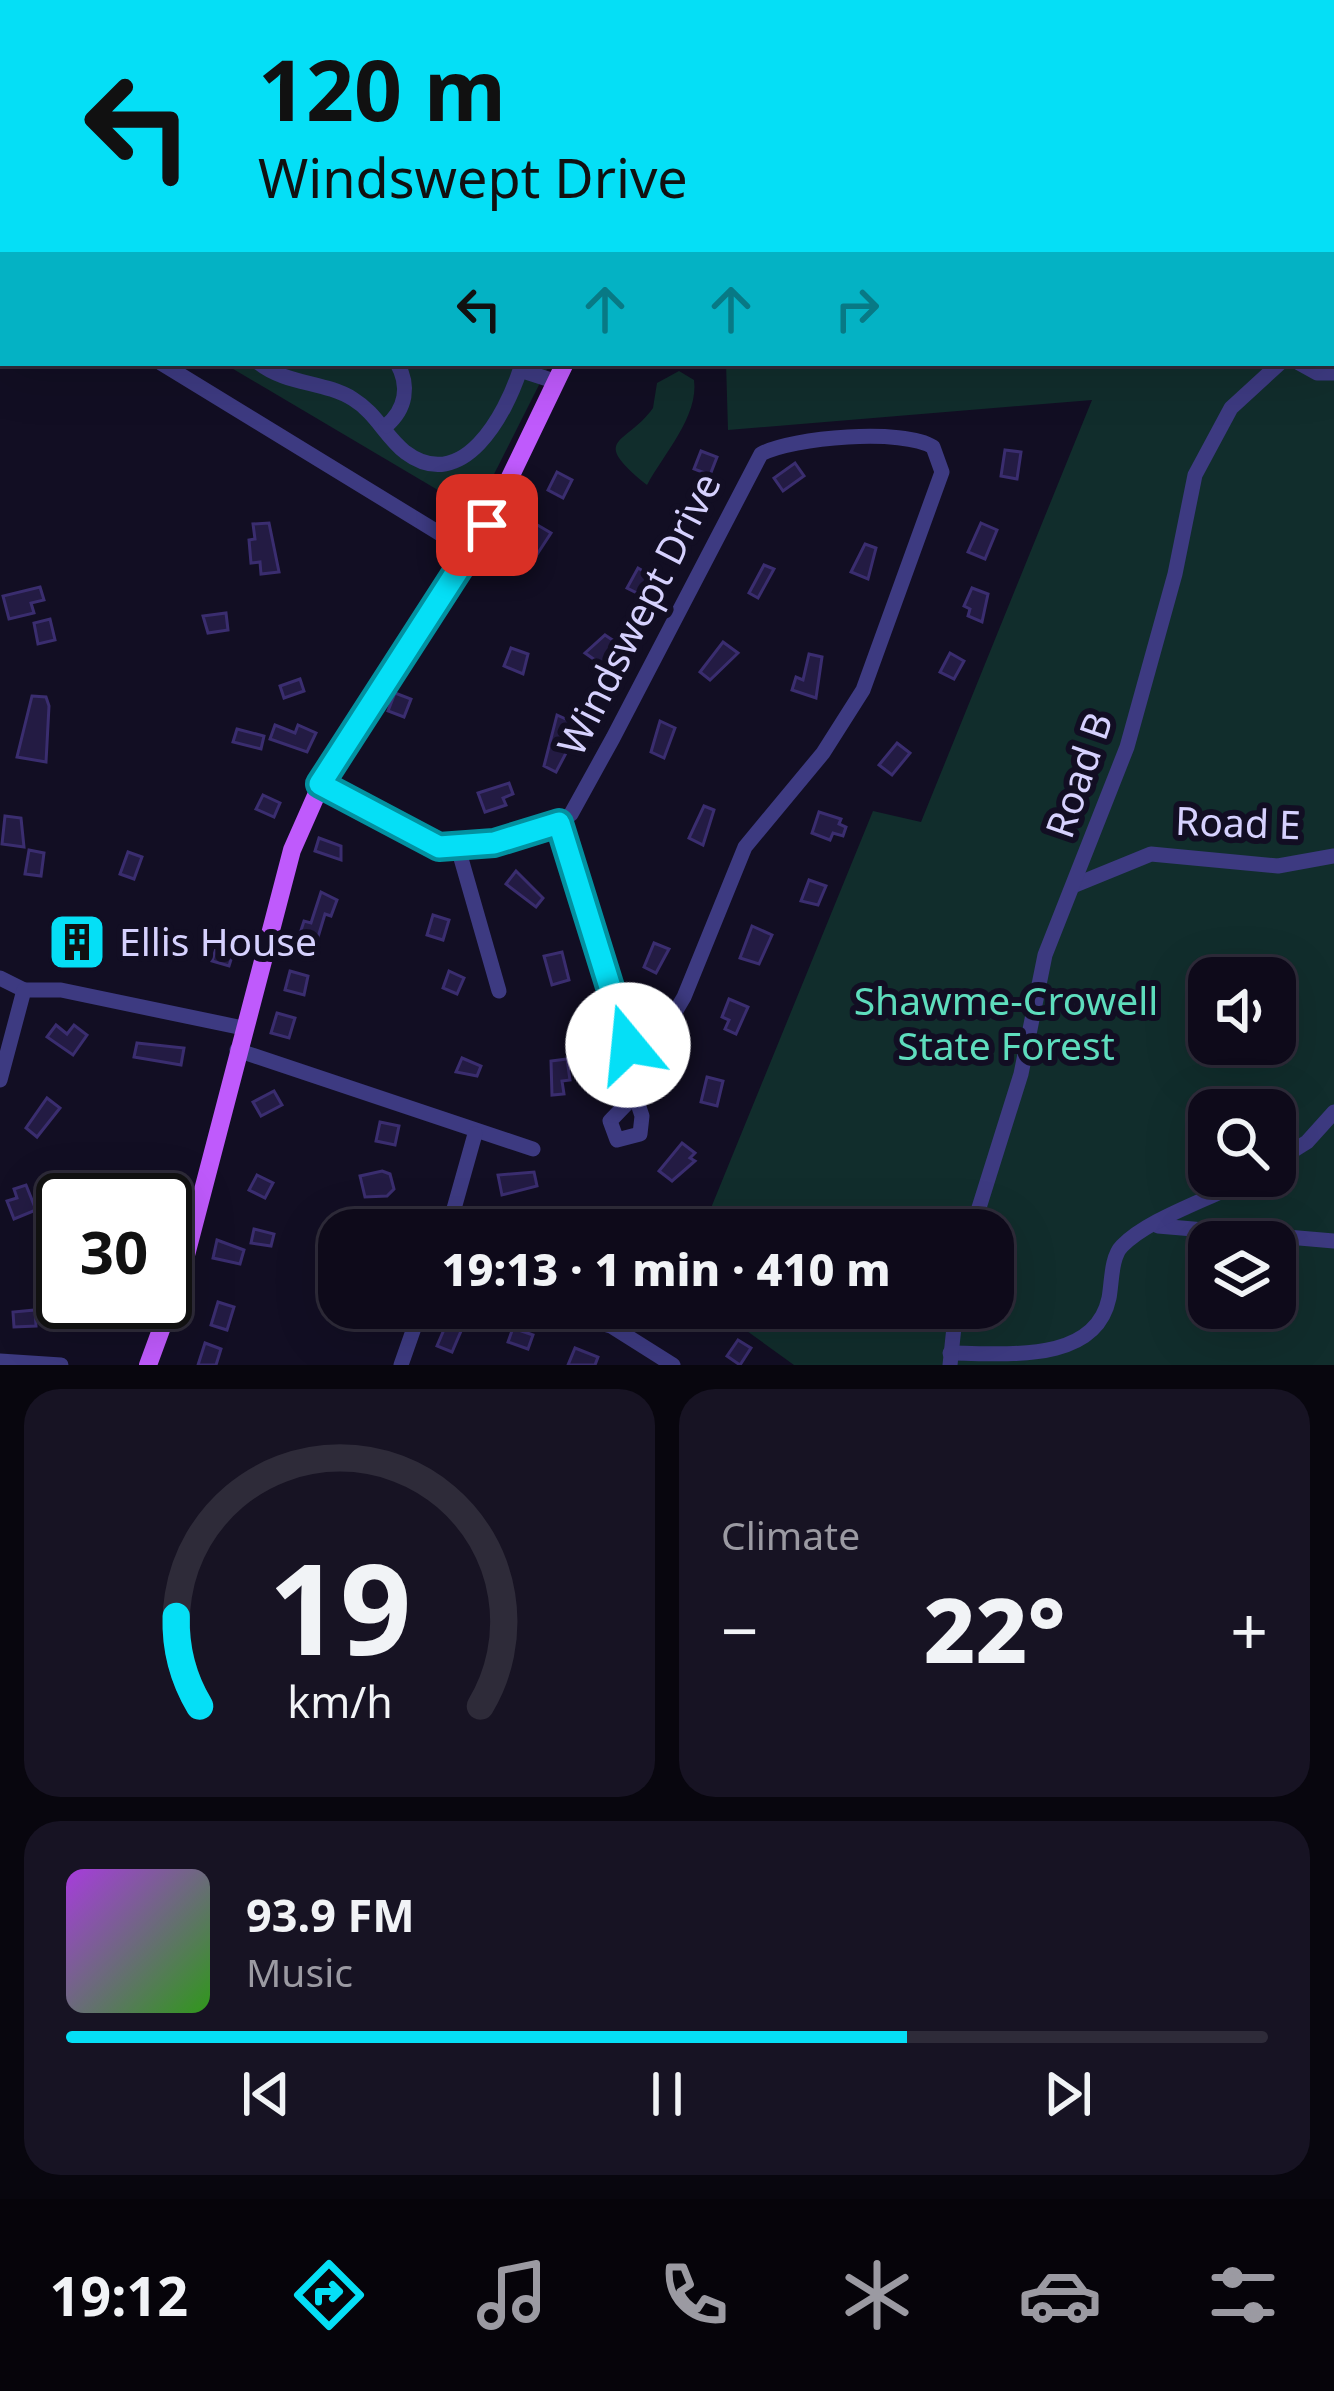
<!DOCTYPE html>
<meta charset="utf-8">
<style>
:root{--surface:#0e0a1a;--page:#171323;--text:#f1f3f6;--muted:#9b9aa2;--line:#2e2b39;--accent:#05dff6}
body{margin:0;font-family:"Noto Sans",sans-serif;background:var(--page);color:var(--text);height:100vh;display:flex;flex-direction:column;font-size:45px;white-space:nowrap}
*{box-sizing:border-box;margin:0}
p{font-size:39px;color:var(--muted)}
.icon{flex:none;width:66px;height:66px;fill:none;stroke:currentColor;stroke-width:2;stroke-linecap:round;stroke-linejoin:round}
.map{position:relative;height:1365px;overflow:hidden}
.drawer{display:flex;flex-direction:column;gap:24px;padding:24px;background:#08060e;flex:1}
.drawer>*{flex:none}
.banner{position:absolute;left:0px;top:0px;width:1335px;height:366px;box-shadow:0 12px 48px #0002,0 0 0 3px var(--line);background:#05dff6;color:#111;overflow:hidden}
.fabs{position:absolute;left:1188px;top:957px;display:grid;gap:24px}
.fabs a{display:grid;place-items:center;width:108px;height:108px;border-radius:24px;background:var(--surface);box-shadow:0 12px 48px #0002,0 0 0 3px var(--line);font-size:60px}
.speed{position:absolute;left:36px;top:1173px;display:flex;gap:24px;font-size:60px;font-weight:700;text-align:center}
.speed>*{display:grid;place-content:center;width:156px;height:156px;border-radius:50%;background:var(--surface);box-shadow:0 12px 48px #0002,0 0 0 3px var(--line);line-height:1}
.speed .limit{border:6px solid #111;border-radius:18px;background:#fff;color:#111}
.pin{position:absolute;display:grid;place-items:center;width:102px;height:102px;color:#fff;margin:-51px;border-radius:24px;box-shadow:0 6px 18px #0006}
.me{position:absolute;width:132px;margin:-66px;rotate:343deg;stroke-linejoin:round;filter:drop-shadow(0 0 9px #0008)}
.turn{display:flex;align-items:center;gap:42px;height:252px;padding:0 60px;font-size:54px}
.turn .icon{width:156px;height:156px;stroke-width:2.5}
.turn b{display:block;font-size:84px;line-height:102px}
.lanes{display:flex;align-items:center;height:114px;padding:0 60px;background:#0003;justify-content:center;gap:60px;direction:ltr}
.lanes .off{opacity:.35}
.big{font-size:90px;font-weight:800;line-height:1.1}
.drawer .tile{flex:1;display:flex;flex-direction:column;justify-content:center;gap:18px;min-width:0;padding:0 42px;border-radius:36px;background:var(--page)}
.drawer .dial{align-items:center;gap:0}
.dial svg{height:312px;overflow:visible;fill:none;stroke:var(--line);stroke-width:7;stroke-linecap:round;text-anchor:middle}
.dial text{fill:var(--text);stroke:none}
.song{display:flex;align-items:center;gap:36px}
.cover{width:144px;height:144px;border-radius:18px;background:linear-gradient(135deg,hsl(280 70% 55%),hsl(110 70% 35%))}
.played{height:12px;border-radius:6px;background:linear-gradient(90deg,var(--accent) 70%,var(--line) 70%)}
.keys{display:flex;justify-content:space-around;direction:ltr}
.heat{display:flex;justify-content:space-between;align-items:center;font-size:66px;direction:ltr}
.drawer .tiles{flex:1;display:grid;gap:24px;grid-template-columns:1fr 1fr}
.tile:last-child{grid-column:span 2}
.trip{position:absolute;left:318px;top:1209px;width:696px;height:120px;border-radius:36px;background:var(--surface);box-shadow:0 12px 48px #0002,0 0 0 3px var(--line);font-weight:800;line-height:120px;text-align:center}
.tabs{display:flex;height:192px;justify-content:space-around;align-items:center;background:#06040a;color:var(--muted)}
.tabs .icon{width:84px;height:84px}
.tabs .active{color:var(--accent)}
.tabs b{font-size:54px;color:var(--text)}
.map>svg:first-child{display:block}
</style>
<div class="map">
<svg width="1334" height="1365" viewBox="0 0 1334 1365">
<rect width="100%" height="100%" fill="#120e23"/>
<g fill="#112d2c" fill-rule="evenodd">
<path d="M1334 108V1365H794L715 1308H993V1230H702L873 811 921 822 1092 400 728 430 726 363H1332ZM1209 978H1275V1044H1209ZM1209 1110H1275V1176H1209ZM1209 1242H1275V1308H1209Z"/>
<path d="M223 363H550L475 512Z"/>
<path d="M679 371 694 380C699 416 663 455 647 485 588 437 626 446 653 408L657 383Z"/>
</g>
<g fill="#231b43" stroke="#3a2d6f" stroke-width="3">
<path d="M1005 450 1021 452 1017 479 1001 476Z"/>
<path d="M701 451 717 457 710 475 694 469Z"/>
<path d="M795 463 804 476 783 491 774 478Z"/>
<path d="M557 472 572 480 563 498 548 490Z"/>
<path d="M269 523 279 572 261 574 260 562 251 563 249 540 255 539 253 524Z"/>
<path d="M534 523 551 533 532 562 514 547Z"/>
<path d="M981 523 997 530 985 559 968 552Z"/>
<path d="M865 544 876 548 868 579 851 572Z"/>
<path d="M764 565 774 569 758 598 749 593Z"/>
<path d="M638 568 652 576 641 595 627 588Z"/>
<path d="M40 587 44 600 31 603 34 613 9 619 3 596Z"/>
<path d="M972 588 988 594 982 622 968 616 970 609 964 606Z"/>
<path d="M226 613 228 630 208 633 203 616Z"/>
<path d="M50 619 55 640 38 644 34 623Z"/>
<path d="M605 635 620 645 605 667 585 653Z"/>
<path d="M723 642 738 653 710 680 700 672Z"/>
<path d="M511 648 528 654 523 674 504 666Z"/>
<path d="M950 653 964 661 954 679 940 672Z"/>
<path d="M809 654 822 657 816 698 792 690 796 677 803 680Z"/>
<path d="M300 679 304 691 284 698 280 686Z"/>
<path d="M395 693 411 699 404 717 388 711Z"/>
<path d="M32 696 46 697 49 706 46 762 17 757Z"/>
<path d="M557 715 572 722 567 731 575 736 556 772 544 766Z"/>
<path d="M660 721 675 728 664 758 651 752Z"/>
<path d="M275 725 295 733 298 725 316 733 307 752 270 739Z"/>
<path d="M237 729 264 736 261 749 233 742Z"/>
<path d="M897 743 910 753 892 775 879 765Z"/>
<path d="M509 783 513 794 503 798 506 805 485 812 478 793Z"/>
<path d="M263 795 280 803 274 817 256 809Z"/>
<path d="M704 806 714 810 703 845 689 838Z"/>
<path d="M819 812 841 819 839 824 846 827 843 836 833 833 830 840 812 833Z"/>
<path d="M5 816 21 818 24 847 2 844Z"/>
<path d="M319 838 341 846V860L315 851Z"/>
<path d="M29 850 44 853 41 876 25 874Z"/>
<path d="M128 852 142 857 134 879 120 874Z"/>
<path d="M516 871 543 898 536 907 506 884Z"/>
<path d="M809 880 826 886 818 905 801 901Z"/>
<path d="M321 892 337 900 331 916 325 914 312 957 294 952 304 921 311 923Z"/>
<path d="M433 915 449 920 443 940 427 935Z"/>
<path d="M752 926 772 935 759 964 740 958Z"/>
<path d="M66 931 92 937 89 948 81 946 79 953 61 949Z"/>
<path d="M218 942 235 947 229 966 212 961Z"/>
<path d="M654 943 669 949 656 973 644 967Z"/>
<path d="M562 952 569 980 552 985 544 956Z"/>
<path d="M290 971 308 976 304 995 285 990Z"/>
<path d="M449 971 464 978 457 994 443 988Z"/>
<path d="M729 999 748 1007 736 1034 725 1029 729 1020 722 1017Z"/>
<path d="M277 1013 295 1018 289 1038 271 1033Z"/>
<path d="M56 1025 67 1034 74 1025 87 1035 73 1055 47 1037Z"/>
<path d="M137 1043 184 1048 181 1065 134 1057Z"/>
<path d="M462 1058 481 1066 477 1076 456 1072Z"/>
<path d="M567 1059 570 1080 562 1081 564 1094 552 1095 551 1061Z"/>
<path d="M707 1077 723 1081 717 1106 701 1102Z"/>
<path d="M274 1091 282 1105 261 1116 253 1102Z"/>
<path d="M47 1098 60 1108 37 1137 26 1128Z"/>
<path d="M380 1122 399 1126 395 1145 376 1141Z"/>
<path d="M682 1143 695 1153 690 1158 695 1161 672 1181 659 1171Z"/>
<path d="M382 1171 390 1174 394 1189 387 1196 365 1197 360 1176Z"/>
<path d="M534 1172 537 1186 502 1195 498 1175Z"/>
<path d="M257 1175 273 1183 265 1198 249 1190Z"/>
<path d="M26 1185 36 1210 14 1219 7 1201 17 1198 14 1189Z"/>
<path d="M254 1229 274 1234 271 1246 251 1243Z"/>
<path d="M217 1240 244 1250 240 1264 213 1258Z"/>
<path d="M98 1302 109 1312 91 1330 81 1320Z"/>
<path d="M218 1302 234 1307 227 1330 211 1325Z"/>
<path d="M35 1310 36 1326 14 1327 13 1312Z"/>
<path d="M452 1311 467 1317 452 1352 437 1346Z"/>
<path d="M513 1328 533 1335 528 1349 508 1342Z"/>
<path d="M738 1340 751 1348 740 1365 727 1356Z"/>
<path d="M205 1343 221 1349 216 1365H198Z"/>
<path d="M575 1348 598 1357 595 1365H568Z"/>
</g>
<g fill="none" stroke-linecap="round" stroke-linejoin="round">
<g stroke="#3d3a81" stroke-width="15">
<path d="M842 0 843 3"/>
<path d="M1172 0 1173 3"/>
<path d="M858 3 862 0"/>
<path d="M1220 3 1223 0"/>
<path d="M0 20H3"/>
<path d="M1332 283 1334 282"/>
<path d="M161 363 470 552"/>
<path d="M259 363C287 385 324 381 353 399 376 413 385 436 405 452 463 496 506 413 520 370L557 382"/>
<path d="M1299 363 1317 373H1334"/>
<path d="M386 426C406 409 410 386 397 363"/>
<path d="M319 784 439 847 494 843 559 823 571 814 613 738 761 454C792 437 904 428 933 447L942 472 863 690 823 753 745 847 684 997 636 1078 559 823"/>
<path d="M458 848 499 991"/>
<path d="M1075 885 1151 854 1278 866 1334 856"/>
<path d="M0 978 24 990"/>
<path d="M237 1050 533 1149"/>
<path d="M0 1080 24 990H61L243 1028"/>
<path d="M635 1095 642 1116 640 1134 617 1140 610 1121Z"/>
<path d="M1275 1162 1307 1142 1334 1112"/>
<path d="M1158 1226 1334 1241"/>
<path d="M448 1230 475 1134"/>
<path d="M972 1230 1021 1074 1045 955 1127 747 1175 574 1195 475 1231 408 1280 363"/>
<path d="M551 1308 611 1326 673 1365"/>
<path d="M950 1353C1003 1353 1095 1365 1109 1298 1112 1282 1111 1257 1122 1246 1150 1217 1215 1198 1252 1176"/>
<path d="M0 1361 61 1365"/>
<path d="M401 1365 421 1308"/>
<path d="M950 1365 956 1308"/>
</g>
<g stroke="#bf5afc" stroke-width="18">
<path d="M519 0 521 3"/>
<path d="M148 1365 180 1278 292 850 330 764 487 525 565 363"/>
</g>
</g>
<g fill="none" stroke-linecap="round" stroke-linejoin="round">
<g stroke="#0391a0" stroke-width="30">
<path id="route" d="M487 525 320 784 439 847 494 843 559 823 628 1045"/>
</g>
<use href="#route" stroke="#05dff6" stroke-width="21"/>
</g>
<defs>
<g id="building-square" transform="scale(3)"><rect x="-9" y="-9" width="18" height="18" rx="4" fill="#05dff6" stroke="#120e23"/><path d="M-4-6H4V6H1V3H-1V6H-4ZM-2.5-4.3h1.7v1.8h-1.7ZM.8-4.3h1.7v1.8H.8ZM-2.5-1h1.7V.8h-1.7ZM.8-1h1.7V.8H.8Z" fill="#111"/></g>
</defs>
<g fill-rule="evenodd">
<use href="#building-square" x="77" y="942"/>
</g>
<g text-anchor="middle" stroke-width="12" stroke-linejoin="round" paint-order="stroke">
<g font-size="39" fill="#d6d1fe" stroke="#120e23">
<text transform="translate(639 614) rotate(-63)" y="14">Windswept Drive</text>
<text transform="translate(1079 775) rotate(-71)" y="14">Road B</text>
<text transform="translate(1238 823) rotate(2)" y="14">Road E</text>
</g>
<g font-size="39" fill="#d6d1fe" stroke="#120e23" text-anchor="start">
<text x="119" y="956">Ellis House</text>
</g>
<g font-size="39" fill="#5eddbd" stroke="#120e23">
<text x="1006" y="1015">Shawme-Crowell<tspan x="1006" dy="45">State Forest</tspan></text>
</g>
</g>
</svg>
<div class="fabs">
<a><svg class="icon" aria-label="sound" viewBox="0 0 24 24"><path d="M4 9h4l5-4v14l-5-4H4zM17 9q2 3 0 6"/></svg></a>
<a><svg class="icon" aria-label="search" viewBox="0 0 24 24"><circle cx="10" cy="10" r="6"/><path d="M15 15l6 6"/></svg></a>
<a><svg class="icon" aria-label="layers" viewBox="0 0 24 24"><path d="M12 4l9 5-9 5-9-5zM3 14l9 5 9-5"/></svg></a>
</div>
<div class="speed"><div class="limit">30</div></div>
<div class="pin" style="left:487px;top:525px;background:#d93025"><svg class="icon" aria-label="arrive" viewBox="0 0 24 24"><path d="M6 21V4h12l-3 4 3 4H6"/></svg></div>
<svg class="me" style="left:628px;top:1045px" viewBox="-20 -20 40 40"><circle r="19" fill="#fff"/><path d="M0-13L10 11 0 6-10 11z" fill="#05dff6"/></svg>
<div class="trip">19:13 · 1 min · 410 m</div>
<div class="banner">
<div class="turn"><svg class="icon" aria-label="left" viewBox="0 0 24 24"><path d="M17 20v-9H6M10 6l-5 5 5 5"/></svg><div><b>120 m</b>Windswept Drive</div></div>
<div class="lanes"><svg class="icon" aria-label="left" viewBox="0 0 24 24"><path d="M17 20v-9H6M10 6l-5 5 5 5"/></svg><svg class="icon off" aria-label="ahead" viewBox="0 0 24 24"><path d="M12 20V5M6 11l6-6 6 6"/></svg><svg class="icon off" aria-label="ahead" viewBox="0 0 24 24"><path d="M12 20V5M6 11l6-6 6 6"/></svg><svg class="icon off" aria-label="right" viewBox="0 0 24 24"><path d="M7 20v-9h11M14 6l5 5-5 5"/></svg></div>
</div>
</div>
<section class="drawer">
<div class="tiles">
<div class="tile dial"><svg viewBox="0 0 100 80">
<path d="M14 69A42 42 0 1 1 86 69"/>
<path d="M14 69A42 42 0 0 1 8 46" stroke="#05dff6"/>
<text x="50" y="56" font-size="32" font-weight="700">19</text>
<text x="50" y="72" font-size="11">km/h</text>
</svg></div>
<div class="tile"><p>Climate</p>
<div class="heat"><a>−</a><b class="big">22°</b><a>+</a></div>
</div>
<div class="tile">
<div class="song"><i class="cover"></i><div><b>93.9 FM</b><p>Music</p></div></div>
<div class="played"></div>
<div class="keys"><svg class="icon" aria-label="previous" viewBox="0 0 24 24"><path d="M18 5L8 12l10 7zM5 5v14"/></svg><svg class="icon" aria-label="pause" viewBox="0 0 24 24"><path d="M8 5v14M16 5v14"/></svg><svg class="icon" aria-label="next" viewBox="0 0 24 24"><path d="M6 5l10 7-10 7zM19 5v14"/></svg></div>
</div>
</div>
</section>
<nav class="tabs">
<b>19:12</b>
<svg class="icon active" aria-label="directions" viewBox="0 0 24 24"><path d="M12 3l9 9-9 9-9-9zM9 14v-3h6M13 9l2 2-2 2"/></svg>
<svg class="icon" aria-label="music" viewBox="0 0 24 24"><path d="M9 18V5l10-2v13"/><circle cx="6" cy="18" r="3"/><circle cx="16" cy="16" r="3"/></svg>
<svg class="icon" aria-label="phone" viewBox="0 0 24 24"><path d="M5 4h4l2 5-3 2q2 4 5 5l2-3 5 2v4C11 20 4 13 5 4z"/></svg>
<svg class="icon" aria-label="climate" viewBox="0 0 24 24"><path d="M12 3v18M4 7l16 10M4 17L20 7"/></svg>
<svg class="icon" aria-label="car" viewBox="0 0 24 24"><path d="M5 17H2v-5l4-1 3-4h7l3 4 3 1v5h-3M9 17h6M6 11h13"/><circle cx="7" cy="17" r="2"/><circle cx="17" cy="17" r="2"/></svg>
<svg class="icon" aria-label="filters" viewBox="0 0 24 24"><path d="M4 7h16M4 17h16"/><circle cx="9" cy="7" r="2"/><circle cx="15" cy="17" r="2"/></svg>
</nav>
